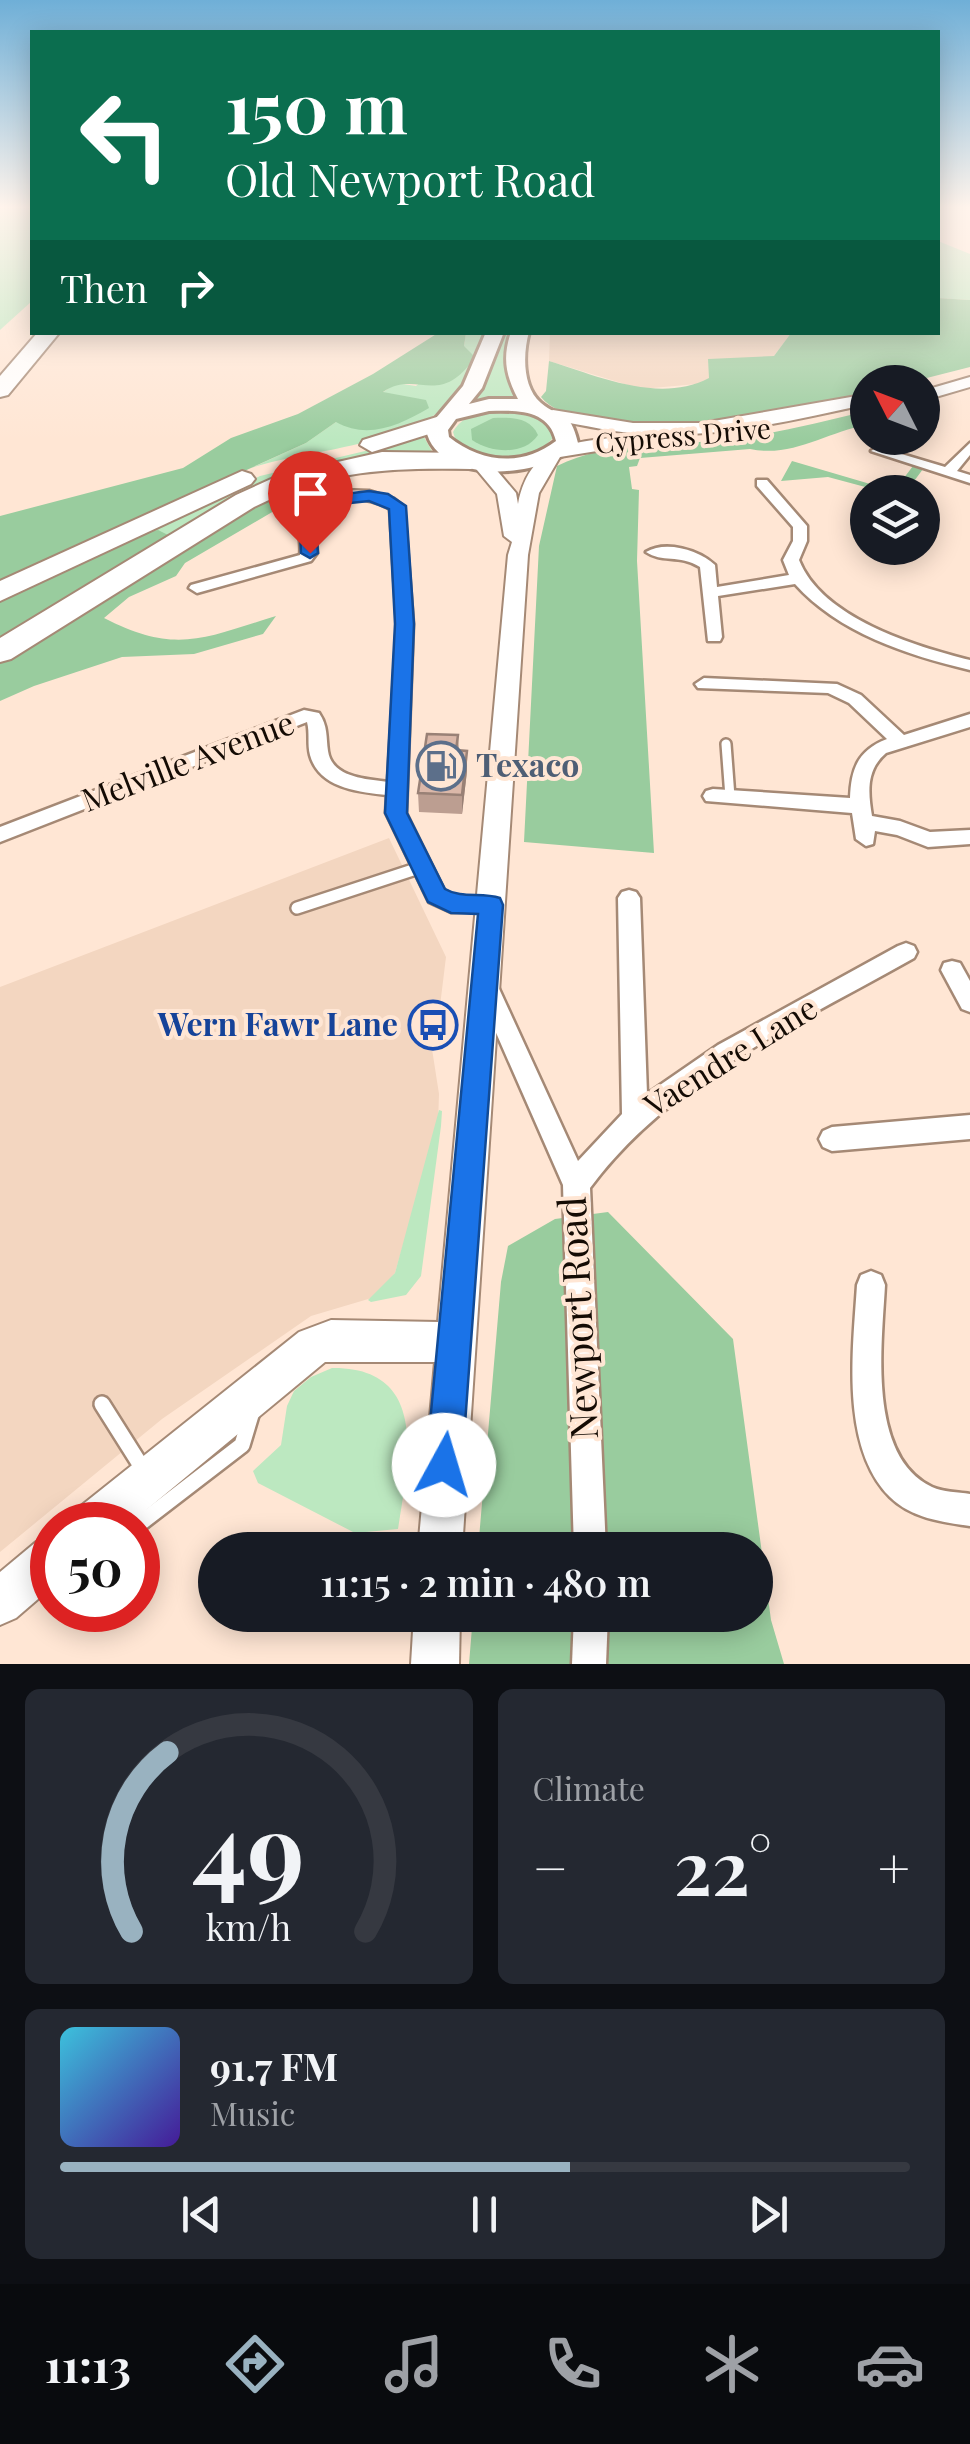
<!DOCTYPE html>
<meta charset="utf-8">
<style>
:root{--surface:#171b24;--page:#242831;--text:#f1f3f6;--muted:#9ea1a6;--line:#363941;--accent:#99b2c0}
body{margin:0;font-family:"Playfair Display",serif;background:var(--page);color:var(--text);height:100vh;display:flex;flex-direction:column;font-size:38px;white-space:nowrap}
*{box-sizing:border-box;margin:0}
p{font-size:32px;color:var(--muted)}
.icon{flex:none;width:55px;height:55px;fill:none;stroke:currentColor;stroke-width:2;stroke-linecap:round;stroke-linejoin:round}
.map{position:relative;height:1664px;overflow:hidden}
.sheet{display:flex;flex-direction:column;gap:25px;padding:25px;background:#0d0f14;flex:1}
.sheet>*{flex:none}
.banner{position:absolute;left:30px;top:30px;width:910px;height:305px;border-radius:0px;box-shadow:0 5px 25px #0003;background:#0b6e4f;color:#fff;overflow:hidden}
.needle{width:65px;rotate:312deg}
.buttons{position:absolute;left:850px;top:365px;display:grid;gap:20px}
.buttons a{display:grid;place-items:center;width:90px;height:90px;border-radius:50%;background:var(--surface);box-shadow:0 5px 25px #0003;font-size:50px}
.speed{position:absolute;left:30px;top:1502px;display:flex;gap:20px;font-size:50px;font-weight:700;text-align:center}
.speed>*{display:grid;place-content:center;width:130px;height:130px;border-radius:50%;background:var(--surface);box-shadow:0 5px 25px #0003;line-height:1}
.speed .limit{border:15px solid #d22;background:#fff;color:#111}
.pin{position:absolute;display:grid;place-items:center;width:85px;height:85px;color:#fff;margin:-102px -42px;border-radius:50% 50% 50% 0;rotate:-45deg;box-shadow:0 0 10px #0007}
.pin .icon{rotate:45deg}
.me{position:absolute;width:110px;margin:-55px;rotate:6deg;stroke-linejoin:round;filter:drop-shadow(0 0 8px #0008)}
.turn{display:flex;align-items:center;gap:35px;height:210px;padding:0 30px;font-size:45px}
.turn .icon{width:130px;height:130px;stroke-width:2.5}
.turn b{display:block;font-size:70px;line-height:85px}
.then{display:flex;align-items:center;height:95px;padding:0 30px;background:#0003;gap:20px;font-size:38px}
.big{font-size:75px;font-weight:600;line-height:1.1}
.sheet .widget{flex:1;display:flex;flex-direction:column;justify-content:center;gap:15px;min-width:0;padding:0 35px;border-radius:15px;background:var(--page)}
.sheet .dial{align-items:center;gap:0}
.dial svg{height:260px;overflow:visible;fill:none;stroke:var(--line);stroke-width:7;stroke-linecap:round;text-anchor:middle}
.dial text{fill:var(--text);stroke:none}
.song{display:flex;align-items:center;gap:30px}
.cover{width:120px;height:120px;border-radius:15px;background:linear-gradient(135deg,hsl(190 70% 55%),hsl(260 70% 35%))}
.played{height:10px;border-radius:5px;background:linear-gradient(90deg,var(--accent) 60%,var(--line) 60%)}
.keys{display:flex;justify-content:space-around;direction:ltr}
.heat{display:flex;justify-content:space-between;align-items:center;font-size:55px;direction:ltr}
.sheet .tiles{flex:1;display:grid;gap:25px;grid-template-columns:1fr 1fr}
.widget:last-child{grid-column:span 2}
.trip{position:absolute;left:198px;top:1532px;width:575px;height:100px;border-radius:50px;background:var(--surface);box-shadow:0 5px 25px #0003;font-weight:600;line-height:100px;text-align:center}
.tabs{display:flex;height:160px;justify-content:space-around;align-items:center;background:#090b0e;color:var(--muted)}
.tabs .icon{width:70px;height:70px}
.tabs .selected{color:var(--accent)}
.tabs b{font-size:45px;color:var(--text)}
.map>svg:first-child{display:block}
</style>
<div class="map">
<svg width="970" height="1664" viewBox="0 0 970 1664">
<rect width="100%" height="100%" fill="#ffe6d4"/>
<g fill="#f3d6c0">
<path d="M550 333H791L774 356 697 384 641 389 549 361Z"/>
<path d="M389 838 446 957 439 1014 426 1013 422 1038 432 1049 439 1094 438 1124 395 1273 375 1297 311 1316 162 1419 0 1552V987Z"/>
</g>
<g fill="#bce8c0">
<path d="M0 208H32V301L0 330Z"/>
<path d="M938 241 970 254V300L938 298Z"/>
<path d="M466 333H489C481 350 474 374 462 390 419 447 315 447 251 468L306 443 336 422 400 397 382 393 396 383 416 386 464 346Z"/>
<path d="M502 333H513L505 370 516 399 470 402 488 374Z"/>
<path d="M500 410C520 412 539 413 552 429V439C530 465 480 463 456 441L453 432C463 414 482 412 500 410Z"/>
<path d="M424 437 433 453 356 459 170 536 137 535 260 476Z"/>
<path d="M439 1110 442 1111 441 1126 421 1276 406 1295 371 1302 368 1300 395 1273Z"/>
<path d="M332 1368C431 1367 408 1464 398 1529L355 1533 258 1483 253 1471 281 1445 287 1406 294 1391 311 1377Z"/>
</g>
<g fill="#99cc9e">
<path d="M938 298 970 300V367L911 382H868L867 394C825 405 781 418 738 423 694 428 569 433 541 397L546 391 549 361C598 376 659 404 709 378L708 359 774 356 791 333 938 332Z"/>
<path d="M438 333H466L464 346 475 357C440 409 417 369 383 392L426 400 429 408C400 425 368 440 336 422L306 443 0 582V516L183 468 231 438 298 414 373 374Z"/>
<path d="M867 411V425C826 432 793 458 750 449L640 458 637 466 629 467 632 489 639 490 637 561 654 853 524 842 539 546 557 466C610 440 667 446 724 440 772 435 820 422 867 411Z"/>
<path d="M493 418C510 417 530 417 538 435 524 456 491 453 472 440L471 429Z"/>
<path d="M792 461 894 491 913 466 923 469 906 492H884L828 477 781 481Z"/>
<path d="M295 488 303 494 185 563 176 576 129 597 104 618C176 655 204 638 276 616L263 634 194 654 122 657 34 686 0 701V662L272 493Z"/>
<path d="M158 530 170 536 0 639V601L137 535Z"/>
<path d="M608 1212 733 1339 771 1620 784 1664H469L473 1615H755V1550H478L501 1282 508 1246 555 1219Z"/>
</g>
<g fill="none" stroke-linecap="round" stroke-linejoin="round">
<g stroke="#a58975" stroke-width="14">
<path id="lane-far2" d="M726 744 730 797"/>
</g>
<g stroke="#a58975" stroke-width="16">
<path id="lane-far1" d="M297 908 422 867"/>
</g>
<g stroke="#a58975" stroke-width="20">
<g id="lane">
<path d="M102 1404 143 1469"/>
<path d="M138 1525 242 1445 251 1415"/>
</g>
</g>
<g stroke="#a58975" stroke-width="5">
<g id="street">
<path d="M970 443V455L957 471 970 475V483L871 451 878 447 945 467Z"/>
<path d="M757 480H767L807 526V541L799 560C822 618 914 646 970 660V670C907 655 839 633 795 584L718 596 722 637 720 641H708L700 567C679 554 662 563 646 552 666 540 699 550 715 565L717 587 789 575 783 560 793 541V527L757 486Z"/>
<path d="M369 491 394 499 404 507 413 624 406 813 444 890 454 896 499 899 502 905 499 911 451 912 429 902 386 813 387 795C358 792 319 788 310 755 307 744 310 733 307 722L0 842V827L304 710 319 713C328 726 326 737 328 751 332 778 367 779 388 782L397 624 390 509C369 496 345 497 322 504L314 514 317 553 311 561 197 593 189 588 191 585 300 555C302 543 296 524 301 513 310 488 348 490 369 491Z"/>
<path d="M704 678 837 684 861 695 904 735 970 714V727L886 753C866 770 868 792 872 816L900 821 930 832 970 830V844L928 847 897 835 875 831 873 844 866 846 856 839 852 813 706 801 703 796 706 791 713 789 850 798C851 769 858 750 887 739L849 703 828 693 698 688 695 684Z"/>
<path d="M629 890 636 892 640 898 647 1094 718 1045 898 946 906 943 914 946 917 952 914 958C799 1023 670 1080 590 1188L606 1550H574L563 1185 476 987 479 980 487 978 495 980 578 1161 622 1114 618 898 622 892Z"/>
<path d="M952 961 960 963 970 981V1012L962 1009 941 970 944 963Z"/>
<path d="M970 1115V1139L832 1151 823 1147 819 1139 823 1131 832 1127Z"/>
<path d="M871 1271 881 1275 885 1285C882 1344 867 1456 932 1487 943 1492 958 1492 970 1494V1526C942 1522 911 1518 890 1497 840 1447 853 1349 857 1285L861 1275Z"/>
<path d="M574 1615H608L606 1664H572Z"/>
</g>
</g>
<g stroke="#a58975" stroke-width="4">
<g id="secondary">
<path d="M970 377V387L922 401V391Z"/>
<path d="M868 394V404C795 420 720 438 645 434 614 433 584 425 553 420L544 415 553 410 633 423H702Z"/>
<path d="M634 435 643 440 640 444 560 457 539 493 528 555 462 1550H418L435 1362H325L128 1525H71L77 1509 299 1332 331 1320 438 1322 508 555 512 542 504 536 497 494 472 464 481 458 488 460 516 493 518 504C531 438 579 443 634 435Z"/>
<path d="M52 1535V1587L16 1618 0 1625V1572L36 1542Z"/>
<path d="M414 1615H460L459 1664H411Z"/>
</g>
</g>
<g stroke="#a58975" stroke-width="6">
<path id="primary" d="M486 332H504L482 388 469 404 489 399H518C506 376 502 358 511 332H529C523 353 522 387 541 403 560 419 570 408 578 443 547 479 438 487 426 430L463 386ZM489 411C516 410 549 409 556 441 522 467 482 463 449 437L448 430 456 419Z"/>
</g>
<g stroke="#a58975" stroke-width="4">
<g id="highway">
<path d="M38 332H60L8 395 0 397V376Z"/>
<path d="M440 416 448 418 452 423 448 428 372 452 360 445 363 440Z"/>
<path d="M382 452 471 453 484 461 471 469C386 468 333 469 254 507L11 659 0 662V638L236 495 280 475Z"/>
<path d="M242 471 251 474 255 479 251 484 0 601V581Z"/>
</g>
</g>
<use href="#lane-far2" stroke="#fff" stroke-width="9"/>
<use href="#lane-far1" stroke="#fff" stroke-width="11"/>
<use href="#lane" stroke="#fff" stroke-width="15"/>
<use href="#street" fill="#fff" fill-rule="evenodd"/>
<use href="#secondary" fill="#fff" fill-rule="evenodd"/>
<use href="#primary" fill="#fff" fill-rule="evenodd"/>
<use href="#highway" fill="#fff" fill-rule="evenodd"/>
</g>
<path fill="#bc9e91" d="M458 735 459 750 467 771 462 814 419 812 418 793Z"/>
<path fill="#998176" d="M467 751V771L462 814V795Z"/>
<path fill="#dbb8a9" stroke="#998176" stroke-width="2.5" d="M427 734 458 735 456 750 467 751 462 795 418 793Z"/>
<linearGradient id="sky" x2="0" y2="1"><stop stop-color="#6fafd7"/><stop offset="0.47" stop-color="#fff4ec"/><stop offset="1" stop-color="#fff4ec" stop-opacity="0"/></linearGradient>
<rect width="970" height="441" fill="url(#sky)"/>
<path fill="#1a73e8" stroke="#114b97" stroke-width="2.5" d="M369 491 388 494 406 506 414 624 407 813 445 889C462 899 481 892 500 898L503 905 462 1465 457 1478 444 1483 431 1478 426 1465 478 914 451 913 428 902 385 813 395 624 389 509 369 501 322 506 315 514 318 553 310 558 301 553 299 514 311 498Z"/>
<defs>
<g id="fuel-ring" transform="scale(2.5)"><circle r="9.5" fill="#ffe6d4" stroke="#5c6f8a" stroke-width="1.5"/><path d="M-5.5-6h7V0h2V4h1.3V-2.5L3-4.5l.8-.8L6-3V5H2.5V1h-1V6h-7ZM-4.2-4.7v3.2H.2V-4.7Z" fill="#5c6f8a"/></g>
<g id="bus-ring" transform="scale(2.5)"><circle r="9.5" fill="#ffe6d4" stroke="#1a4fb4" stroke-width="1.5"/><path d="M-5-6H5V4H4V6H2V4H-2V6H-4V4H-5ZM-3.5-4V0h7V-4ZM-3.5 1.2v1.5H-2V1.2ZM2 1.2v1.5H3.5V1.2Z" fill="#1a4fb4"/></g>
</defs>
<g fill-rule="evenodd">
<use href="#fuel-ring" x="441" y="766"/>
<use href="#bus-ring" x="433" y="1025"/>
</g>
<g text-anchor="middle" stroke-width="8" stroke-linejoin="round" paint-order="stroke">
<g font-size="28" fill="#140b04" stroke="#ffe6d4">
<text transform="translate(683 436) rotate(-5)" y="10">Cypress Drive</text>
</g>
<g font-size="32" fill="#140b04" stroke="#ffe6d4">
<text transform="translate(188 762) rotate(-21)" y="11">Melville Avenue</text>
<text transform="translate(731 1057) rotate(-32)" y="11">Vaendre Lane</text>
</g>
<g font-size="32" font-weight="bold" fill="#4e5e75" stroke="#ffe6d4" text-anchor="start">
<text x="476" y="777">Texaco</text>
</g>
<g font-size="32" font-weight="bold" fill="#164399" stroke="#ffe6d4" text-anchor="end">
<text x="398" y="1036">Wern Fawr Lane</text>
</g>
<g font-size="38" fill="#140b04" stroke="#ffe6d4">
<text transform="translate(579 1318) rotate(-93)" y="13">Newport Road</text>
</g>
</g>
</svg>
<div class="buttons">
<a><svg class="needle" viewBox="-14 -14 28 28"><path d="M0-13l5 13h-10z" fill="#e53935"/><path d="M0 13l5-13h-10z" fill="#9ea1a6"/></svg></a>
<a><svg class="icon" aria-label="layers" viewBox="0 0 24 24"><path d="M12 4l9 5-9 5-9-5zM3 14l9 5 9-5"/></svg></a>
</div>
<div class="speed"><div class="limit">50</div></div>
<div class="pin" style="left:310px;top:553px;background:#d93025"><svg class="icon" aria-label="arrive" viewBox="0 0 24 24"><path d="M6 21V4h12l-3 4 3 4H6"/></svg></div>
<svg class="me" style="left:444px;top:1465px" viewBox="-20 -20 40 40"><circle r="19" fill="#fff"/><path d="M0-13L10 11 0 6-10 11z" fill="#1a73e8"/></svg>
<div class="trip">11:15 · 2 min · 480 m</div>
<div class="banner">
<div class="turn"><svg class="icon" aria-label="left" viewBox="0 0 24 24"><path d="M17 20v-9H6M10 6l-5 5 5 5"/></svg><div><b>150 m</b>Old Newport Road</div></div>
<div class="then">Then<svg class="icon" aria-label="right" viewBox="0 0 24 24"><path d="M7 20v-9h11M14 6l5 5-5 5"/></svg></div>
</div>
</div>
<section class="sheet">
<div class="tiles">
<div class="widget dial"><svg viewBox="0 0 100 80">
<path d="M14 69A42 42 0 1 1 86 69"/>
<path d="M14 69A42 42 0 0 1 25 14" stroke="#99b2c0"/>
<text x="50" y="56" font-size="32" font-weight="700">49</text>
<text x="50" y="72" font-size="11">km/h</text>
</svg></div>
<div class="widget"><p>Climate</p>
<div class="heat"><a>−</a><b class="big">22°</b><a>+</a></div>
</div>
<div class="widget">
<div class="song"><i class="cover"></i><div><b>91.7 FM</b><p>Music</p></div></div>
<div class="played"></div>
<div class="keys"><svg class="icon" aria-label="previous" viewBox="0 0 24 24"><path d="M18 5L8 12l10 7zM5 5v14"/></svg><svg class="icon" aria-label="pause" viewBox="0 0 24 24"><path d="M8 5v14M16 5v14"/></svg><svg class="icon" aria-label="next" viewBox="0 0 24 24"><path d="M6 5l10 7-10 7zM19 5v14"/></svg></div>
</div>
</div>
</section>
<nav class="tabs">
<b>11:13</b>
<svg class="icon selected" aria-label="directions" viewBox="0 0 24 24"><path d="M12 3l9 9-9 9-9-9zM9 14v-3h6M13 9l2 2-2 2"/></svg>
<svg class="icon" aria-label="music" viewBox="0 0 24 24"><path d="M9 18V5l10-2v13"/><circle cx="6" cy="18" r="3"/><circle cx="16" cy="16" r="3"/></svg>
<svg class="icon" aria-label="phone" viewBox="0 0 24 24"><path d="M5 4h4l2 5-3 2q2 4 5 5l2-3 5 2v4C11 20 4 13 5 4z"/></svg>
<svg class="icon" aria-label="climate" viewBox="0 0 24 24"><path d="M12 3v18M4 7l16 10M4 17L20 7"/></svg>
<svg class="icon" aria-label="car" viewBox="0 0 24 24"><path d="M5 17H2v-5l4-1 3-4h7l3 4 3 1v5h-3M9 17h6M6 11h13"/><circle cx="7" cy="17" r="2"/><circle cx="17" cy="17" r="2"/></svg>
</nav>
